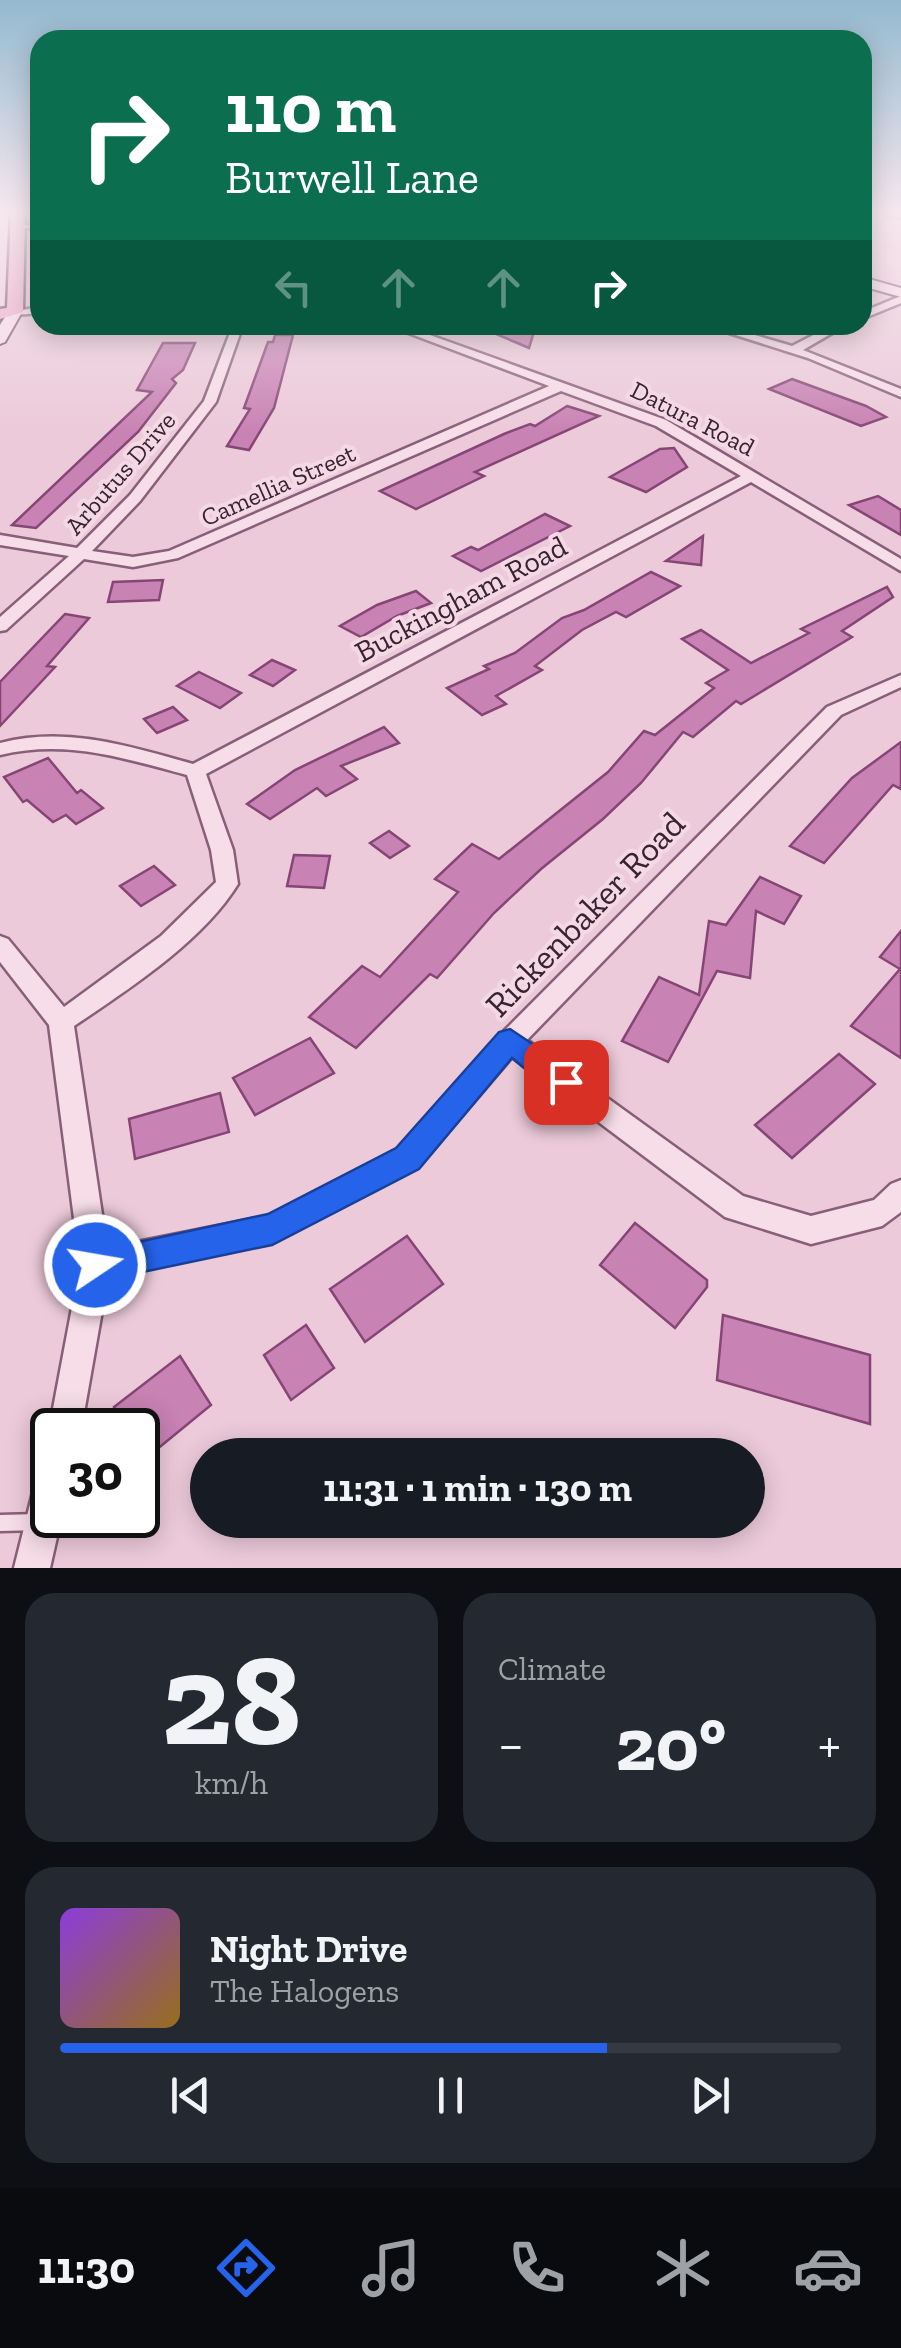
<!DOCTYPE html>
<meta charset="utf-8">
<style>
:root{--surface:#171b24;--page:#242831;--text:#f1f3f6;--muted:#9ea1a6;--line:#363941;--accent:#2563eb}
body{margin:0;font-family:"Zilla Slab",serif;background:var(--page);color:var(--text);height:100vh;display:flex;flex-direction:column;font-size:38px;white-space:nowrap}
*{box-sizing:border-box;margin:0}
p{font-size:32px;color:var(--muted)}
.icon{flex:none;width:55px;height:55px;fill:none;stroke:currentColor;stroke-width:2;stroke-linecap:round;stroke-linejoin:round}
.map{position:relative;height:1568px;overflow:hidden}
.panel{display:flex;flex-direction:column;gap:25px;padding:25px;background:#0d0f14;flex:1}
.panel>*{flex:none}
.banner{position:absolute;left:30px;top:30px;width:842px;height:305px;border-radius:30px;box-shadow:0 5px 25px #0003;background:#0b6e4f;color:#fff;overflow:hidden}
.speed{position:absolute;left:30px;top:1408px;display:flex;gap:20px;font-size:50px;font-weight:700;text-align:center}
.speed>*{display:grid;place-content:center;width:130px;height:130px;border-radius:50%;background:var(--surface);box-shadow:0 5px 25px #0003;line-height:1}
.speed .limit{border:5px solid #111;border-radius:15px;background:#fff;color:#111}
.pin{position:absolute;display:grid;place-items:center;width:85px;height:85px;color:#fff;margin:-42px;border-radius:20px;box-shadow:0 5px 15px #0006}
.me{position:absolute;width:110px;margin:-55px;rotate:78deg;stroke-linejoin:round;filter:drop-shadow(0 0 8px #0008)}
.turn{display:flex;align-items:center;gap:35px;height:210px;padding:0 30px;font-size:45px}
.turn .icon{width:130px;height:130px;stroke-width:2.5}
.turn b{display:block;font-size:70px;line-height:85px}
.lanes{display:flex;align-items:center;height:95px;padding:0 30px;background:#0003;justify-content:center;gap:50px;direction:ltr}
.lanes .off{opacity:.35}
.big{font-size:75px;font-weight:700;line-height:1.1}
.panel .tile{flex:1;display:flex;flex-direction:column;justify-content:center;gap:15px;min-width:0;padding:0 35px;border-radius:30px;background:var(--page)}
.panel .dial{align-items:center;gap:0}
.dial b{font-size:130px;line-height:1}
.song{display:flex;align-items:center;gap:30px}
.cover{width:120px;height:120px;border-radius:15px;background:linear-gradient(135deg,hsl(270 70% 55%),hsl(40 70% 35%))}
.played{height:10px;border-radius:5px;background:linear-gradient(90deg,var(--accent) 70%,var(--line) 70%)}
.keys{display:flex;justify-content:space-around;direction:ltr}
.heat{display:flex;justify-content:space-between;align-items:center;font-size:55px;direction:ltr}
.panel .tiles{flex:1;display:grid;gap:25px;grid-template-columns:1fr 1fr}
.tile:last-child{grid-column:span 2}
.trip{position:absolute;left:190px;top:1438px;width:575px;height:100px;border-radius:50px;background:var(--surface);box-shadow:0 5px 25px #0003;font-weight:700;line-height:100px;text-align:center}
.tabs{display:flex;height:160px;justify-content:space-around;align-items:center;background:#090b0e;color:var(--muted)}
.tabs .icon{width:70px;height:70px}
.tabs .current{color:var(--accent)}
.tabs b{font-size:45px;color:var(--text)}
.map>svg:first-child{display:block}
</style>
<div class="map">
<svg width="901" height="1568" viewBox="0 0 901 1568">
<rect width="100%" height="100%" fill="#eccad9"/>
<g fill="#c882b4" stroke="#854675" stroke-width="2.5">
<path d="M475 325H536L529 348Z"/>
<path d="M275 335H293L274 408 249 450 227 446 250 409 244 408 268 342H273Z"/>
<path d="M163 343H195L183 370 172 379 176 383 138 432 36 528 12 525 152 392 137 390Z"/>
<path d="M792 379 866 406 886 417 861 426 769 389Z"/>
<path d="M567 406 599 416 475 472 484 476 416 509 380 491 504 434 530 424 535 426Z"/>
<path d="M674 448 687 467 646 492 610 477 660 449Z"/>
<path d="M878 496 901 510V535L849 505Z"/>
<path d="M545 514 570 526 481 571 453 556 471 547 478 550Z"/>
<path d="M703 536 701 565 666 561Z"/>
<path d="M651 572 680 586 626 617 616 612 582 630 535 666 542 670 496 696 506 704 482 715 447 688 489 669 484 666 515 653 562 618 584 610Z"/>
<path d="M163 580 159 600 108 602 113 582Z"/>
<path d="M887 587 893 597 842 631 852 637 741 704 736 701 693 737 683 732 641 783 603 819 541 869 494 913 437 978 430 974 356 1048 309 1017 362 966 380 977 458 892 435 879 472 844 499 859 608 772 644 731 655 735 714 688 706 683 728 670 682 639 701 630 751 663 809 633 801 629Z"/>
<path d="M416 591 431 603 397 616 361 637 340 626 377 605Z"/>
<path d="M65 614 89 618 47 666 55 667 0 726V682Z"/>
<path d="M272 660 295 670 273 686 250 675Z"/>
<path d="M199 672 241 693 220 708 177 686Z"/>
<path d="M173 707 187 720 157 733 144 719Z"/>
<path d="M384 727 399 743 341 766 357 779 326 796 317 788 270 819 247 804 295 770Z"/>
<path d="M901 742V789L893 785 824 863 790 846 852 778Z"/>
<path d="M48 758 77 793 81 790 103 808 76 824 66 815 53 822 27 800 23 802 4 777Z"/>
<path d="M389 831 409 846 390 858 370 843Z"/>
<path d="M294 855 330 856 324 888 287 886Z"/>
<path d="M154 866 175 885 141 906 120 886Z"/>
<path d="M760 877 801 896 784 924 756 911 750 978 717 971 668 1062 622 1041 659 977 699 995 709 921 726 925Z"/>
<path d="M901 931V1058L851 1026 900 969 880 957Z"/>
<path d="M310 1038 334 1073 255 1115 233 1078Z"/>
<path d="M839 1054 875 1084 792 1158 755 1125Z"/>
<path d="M220 1093 229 1132 135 1159 129 1119Z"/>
<path d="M635 1223 707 1280V1287L675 1328 600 1265Z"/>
<path d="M407 1236 443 1284 365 1342 330 1289Z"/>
<path d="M723 1315 870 1355V1424L717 1380Z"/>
<path d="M306 1325 334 1368 291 1400 264 1355Z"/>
<path d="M180 1356 211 1405 145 1459 138 1446V1430H128L114 1407Z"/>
</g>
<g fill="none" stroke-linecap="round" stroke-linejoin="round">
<g stroke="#885f78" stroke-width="21">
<path id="lane" d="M0 1523 39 1522"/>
</g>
<g stroke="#885f78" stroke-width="5">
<g id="street">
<path d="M885 213H901V218L886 215Z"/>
<path d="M40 223V229L15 227Z"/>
<path d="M901 296V303L862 319V312Z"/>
<path d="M40 307V313L15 315 10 312Z"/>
<path d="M233 325H243L216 402 140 501 92 551 133 557 169 551 549 386 387 325H402L666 420 901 559V571L751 482 206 774 233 850 238 884C203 941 129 989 74 1026L107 1248 268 1216 398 1149 501 1034 827 707 901 675V687L841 715 527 1040 743 1196 811 1216 874 1200 891 1184 901 1180V1212L882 1226 811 1244 725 1217 512 1057 418 1167 272 1243 108 1277 81 1430H52V1439L49 1430 80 1265 49 1025 0 962V936L8 939 64 1007 161 936 216 882 211 850 187 775C123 758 66 739 0 755V743C67 726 128 746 193 764L741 476 656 426 561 391 178 558 133 567 84 559 6 630 0 631V617L69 556 0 545V535L77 548 130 495 204 401Z"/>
<path d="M704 325H721L792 346 833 325H846L803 350 901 389V397L808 358Z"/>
<path d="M52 1467V1515H62L50 1568H14L35 1484 40 1472Z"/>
</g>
</g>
<g stroke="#6a425b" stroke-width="4">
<g id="secondary">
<path d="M862 277 901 288V297L862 286Z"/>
<path d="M15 308 22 312 5 342 0 344V325L10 309Z"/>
</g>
</g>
<g stroke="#56334b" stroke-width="5">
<path id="primary" d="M11 213H25L23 312 0 319V309L7 308Z"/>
</g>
<use href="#lane" stroke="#f7dde8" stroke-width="16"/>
<use href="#street" fill="#f7dde8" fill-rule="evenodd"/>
<use href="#secondary" fill="#f7dde8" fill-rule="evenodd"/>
<use href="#primary" fill="#eca5c5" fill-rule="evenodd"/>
</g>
<linearGradient id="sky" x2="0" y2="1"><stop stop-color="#93b9cf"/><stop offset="0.49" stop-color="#f6e7ee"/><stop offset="1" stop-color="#f6e7ee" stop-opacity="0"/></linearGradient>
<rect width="901" height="433" fill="url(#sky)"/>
<path fill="#2563eb" stroke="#184099" stroke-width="2.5" d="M510 1029 576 1073 581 1082 576 1091C554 1099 530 1072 512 1058L419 1169 272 1245 95 1282 83 1277 78 1265 83 1254 268 1214 396 1148 499 1032Z"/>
<g text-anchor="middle" stroke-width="8" stroke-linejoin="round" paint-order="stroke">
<g font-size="25" fill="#392231" stroke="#f4d9e5">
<text transform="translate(693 418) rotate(27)" y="9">Datura Road</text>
<text transform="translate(120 473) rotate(-49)" y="9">Arbutus Drive</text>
<text transform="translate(278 485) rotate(-24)" y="9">Camellia Street</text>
</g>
<g font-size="30" fill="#392231" stroke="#f4d9e5">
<text transform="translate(461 599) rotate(-28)" y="10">Buckingham Road</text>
</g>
<g font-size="35" fill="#392231" stroke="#f4d9e5">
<text transform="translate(585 914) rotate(-46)" y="12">Rickenbaker Road</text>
</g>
</g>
</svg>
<div class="speed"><div class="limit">30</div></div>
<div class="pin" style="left:566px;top:1082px;background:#d93025"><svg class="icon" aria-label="arrive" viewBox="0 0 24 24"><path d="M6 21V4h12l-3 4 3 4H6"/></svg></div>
<svg class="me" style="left:95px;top:1265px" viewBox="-20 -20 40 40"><circle r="17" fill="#2563eb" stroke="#fff" stroke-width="3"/><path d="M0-11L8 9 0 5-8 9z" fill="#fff"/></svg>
<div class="trip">11:31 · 1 min · 130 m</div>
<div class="banner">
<div class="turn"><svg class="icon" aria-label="right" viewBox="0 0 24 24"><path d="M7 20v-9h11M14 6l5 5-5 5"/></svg><div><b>110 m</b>Burwell Lane</div></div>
<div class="lanes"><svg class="icon off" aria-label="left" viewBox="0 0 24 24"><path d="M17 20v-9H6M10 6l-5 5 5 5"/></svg><svg class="icon off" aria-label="ahead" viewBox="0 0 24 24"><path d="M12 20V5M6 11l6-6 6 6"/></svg><svg class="icon off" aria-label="ahead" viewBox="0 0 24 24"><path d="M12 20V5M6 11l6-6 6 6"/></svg><svg class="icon" aria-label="right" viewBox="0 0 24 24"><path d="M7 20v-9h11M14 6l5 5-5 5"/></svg></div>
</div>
</div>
<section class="panel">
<div class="tiles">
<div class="tile dial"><b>28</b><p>km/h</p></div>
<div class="tile"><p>Climate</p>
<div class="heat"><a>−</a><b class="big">20°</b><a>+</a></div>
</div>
<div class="tile">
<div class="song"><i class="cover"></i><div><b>Night Drive</b><p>The Halogens</p></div></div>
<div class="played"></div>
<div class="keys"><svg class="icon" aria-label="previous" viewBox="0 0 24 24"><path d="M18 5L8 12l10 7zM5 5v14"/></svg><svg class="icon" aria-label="pause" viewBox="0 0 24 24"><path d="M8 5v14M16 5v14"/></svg><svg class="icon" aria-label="next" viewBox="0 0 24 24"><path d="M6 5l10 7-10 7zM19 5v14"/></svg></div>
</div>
</div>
</section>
<nav class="tabs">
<b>11:30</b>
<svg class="icon current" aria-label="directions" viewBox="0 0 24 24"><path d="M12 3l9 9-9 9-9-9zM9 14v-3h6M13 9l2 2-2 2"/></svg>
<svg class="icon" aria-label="music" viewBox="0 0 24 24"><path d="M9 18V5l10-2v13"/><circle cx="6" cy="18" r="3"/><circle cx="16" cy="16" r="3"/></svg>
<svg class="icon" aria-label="phone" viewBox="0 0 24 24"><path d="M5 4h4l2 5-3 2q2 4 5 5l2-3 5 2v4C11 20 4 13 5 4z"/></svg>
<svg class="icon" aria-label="climate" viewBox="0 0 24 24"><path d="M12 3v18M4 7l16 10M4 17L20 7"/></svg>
<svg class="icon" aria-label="car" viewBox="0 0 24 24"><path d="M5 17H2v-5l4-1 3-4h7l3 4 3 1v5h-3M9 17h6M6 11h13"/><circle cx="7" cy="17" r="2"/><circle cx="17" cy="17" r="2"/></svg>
</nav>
